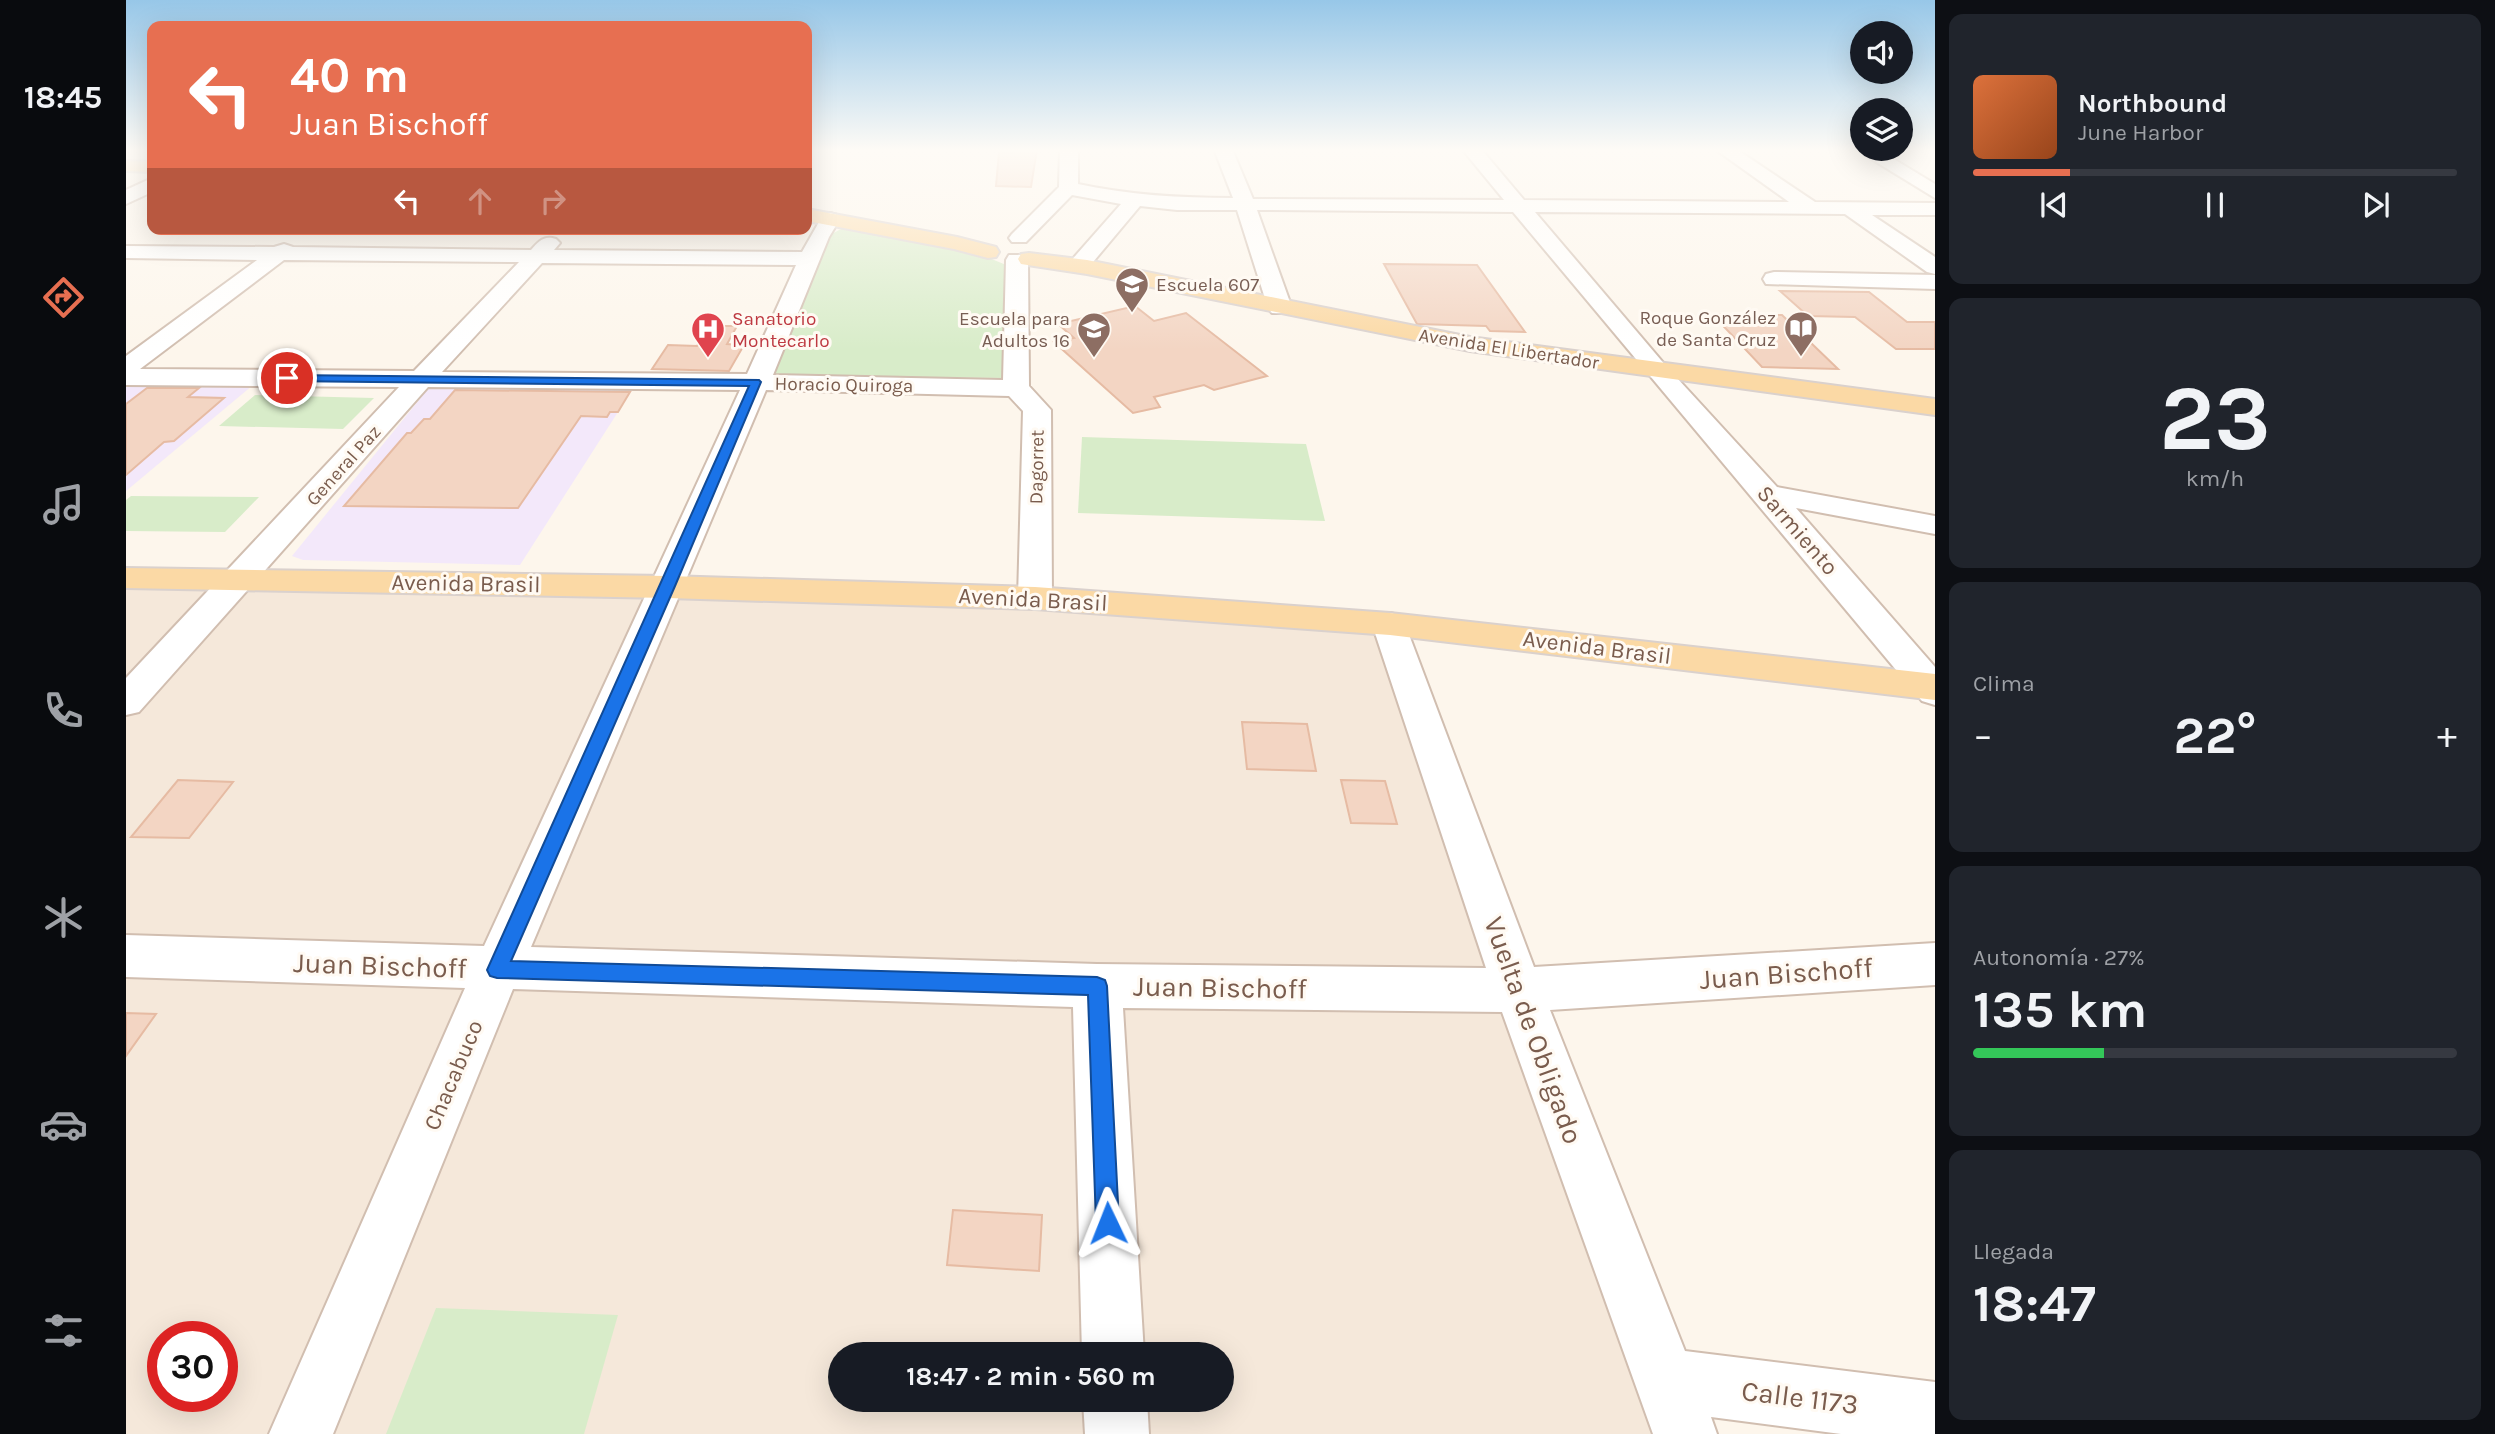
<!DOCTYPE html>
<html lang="es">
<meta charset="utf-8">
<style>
:root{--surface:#171b24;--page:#20242c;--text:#f1f3f6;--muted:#9ea1a6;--line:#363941;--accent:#e76f51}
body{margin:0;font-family:Karla,sans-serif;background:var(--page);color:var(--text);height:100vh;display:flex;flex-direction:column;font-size:26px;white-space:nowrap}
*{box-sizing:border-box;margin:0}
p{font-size:23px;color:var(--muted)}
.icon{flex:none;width:38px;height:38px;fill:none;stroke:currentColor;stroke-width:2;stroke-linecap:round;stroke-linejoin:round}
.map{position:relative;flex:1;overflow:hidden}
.drawer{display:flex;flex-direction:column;gap:14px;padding:14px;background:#0d0f14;width:560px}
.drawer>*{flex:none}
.guide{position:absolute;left:21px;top:21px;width:665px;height:214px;border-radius:14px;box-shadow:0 7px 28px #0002;background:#e76f51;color:#fff;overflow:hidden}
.tools{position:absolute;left:1724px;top:21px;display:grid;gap:14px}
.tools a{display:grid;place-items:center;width:63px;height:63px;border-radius:50%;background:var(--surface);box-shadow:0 7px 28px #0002;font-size:35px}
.speed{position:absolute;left:21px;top:1321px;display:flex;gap:14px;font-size:35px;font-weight:700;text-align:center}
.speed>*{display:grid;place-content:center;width:91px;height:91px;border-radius:50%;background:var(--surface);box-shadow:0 7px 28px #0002;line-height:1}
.speed .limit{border:10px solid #d22;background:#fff;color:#111}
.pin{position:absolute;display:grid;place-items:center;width:60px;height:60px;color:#fff;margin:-30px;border:4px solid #fff;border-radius:50%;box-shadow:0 2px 7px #0007}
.me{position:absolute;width:77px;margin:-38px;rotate:358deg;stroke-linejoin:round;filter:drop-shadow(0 0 5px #0008)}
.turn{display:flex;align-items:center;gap:24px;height:147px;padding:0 28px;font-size:32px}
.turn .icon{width:91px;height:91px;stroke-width:2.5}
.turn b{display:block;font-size:49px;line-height:60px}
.lanes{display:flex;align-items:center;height:66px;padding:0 28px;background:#0003;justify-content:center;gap:35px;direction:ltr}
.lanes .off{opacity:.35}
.big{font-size:52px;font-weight:700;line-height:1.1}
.drawer .tile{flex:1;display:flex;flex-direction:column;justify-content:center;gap:10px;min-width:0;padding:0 24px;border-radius:14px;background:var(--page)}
.drawer .dial{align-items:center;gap:0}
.dial b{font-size:91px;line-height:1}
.song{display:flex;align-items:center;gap:21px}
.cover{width:84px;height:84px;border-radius:10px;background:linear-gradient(135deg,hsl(20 70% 55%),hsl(20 70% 35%))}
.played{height:7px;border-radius:4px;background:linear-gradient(90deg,var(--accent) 20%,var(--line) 20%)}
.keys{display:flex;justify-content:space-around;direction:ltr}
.heat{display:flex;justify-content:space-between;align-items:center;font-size:38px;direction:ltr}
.charge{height:10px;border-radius:5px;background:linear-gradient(90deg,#34c759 27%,var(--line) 0)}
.trip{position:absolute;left:702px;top:1342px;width:406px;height:70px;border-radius:35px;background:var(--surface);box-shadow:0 7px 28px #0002;font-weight:700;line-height:70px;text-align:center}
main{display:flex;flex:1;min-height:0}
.tab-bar{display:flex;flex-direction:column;width:126px;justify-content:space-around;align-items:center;background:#090b0e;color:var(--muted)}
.tab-bar .icon{width:49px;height:49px}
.tab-bar .active{color:var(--accent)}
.tab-bar b{font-size:32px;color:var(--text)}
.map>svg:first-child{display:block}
</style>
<main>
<nav class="tab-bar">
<b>18:45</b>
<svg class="icon active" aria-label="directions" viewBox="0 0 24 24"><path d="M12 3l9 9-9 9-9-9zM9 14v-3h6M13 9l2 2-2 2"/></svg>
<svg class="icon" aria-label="music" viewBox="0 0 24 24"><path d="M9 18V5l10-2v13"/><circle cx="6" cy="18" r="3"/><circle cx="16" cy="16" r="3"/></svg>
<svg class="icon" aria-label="phone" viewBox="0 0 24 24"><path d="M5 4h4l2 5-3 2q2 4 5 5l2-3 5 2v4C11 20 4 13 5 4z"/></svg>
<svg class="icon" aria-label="climate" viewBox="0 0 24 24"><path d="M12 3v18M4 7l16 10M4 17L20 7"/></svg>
<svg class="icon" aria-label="car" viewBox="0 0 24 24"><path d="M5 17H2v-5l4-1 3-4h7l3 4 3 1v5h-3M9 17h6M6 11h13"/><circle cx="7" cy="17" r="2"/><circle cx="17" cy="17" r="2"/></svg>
<svg class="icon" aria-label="filters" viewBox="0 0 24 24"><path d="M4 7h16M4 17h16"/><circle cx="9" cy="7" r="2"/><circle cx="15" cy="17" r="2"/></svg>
</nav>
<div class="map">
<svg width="1809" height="1434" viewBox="0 0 1809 1434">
<rect width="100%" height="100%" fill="#fdf6ec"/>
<path fill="#f5e8da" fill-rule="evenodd" d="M0 578 542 587 1264 624 1550 1434H0ZM37 1337H96V1396H37ZM714 1354H1096V1400H714Z"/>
<g fill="#f3e8fa">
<path d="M0 381 127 385 0 491Z"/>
<path d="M311 384 508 387 394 565 177 560 166 556 302 389Z"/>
</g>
<g fill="#d8ecc9">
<path d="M717 228 856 255 885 267 881 378 644 376 700 237Z"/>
<path d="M129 395 248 398 217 429 93 426Z"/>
<path d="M956 437 1180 444 1199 521 952 513Z"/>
<path d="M5 496 133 497 99 532 0 531V500Z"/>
<path d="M310 1308 492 1315 458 1434H260Z"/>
</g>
<g fill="#f3d5c3" stroke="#e6bba3" stroke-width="2">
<path d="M888 149H911L905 187 870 186 873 152 888 153Z"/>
<path d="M1258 264 1351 265 1399 332 1364 331 1360 326 1291 324Z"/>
<path d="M1654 291 1743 292 1781 322H1809V349H1770L1729 317 1682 316Z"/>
<path d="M1009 306 1028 321 1060 313 1141 376 1088 390 1078 385 1028 397 1034 407 1007 413 928 342 948 338 932 324Z"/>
<path d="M1586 314 1656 315 1712 369 1636 367Z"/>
<path d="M584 326H611L601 344 618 345 603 371 526 369 542 345 571 346Z"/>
<path d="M21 388H73L62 397 98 398 48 441 38 442 0 475V404Z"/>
<path d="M329 390 504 392 492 412H484L481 417 455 416 392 508 218 506 281 433H285L298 419H304Z"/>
<path d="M1116 722 1181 724 1190 771 1121 769Z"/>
<path d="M52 780 107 782 63 838 5 837Z"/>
<path d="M1215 780 1259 781 1271 824 1225 823Z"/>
<path d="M0 1013 30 1014 0 1056Z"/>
<path d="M827 1210 916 1215 913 1271 821 1265Z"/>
</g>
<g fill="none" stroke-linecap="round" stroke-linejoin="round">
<g stroke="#d1beb0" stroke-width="4">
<g id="minor">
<path d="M934 149H952V184C1003 195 1054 198 1107 198L1088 149H1106L1127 199 1378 200 1336 149H1355L1398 200 1663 202 1589 149H1610L1689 202 1809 203V215H1746L1809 257V274L1801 272 1719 214 1409 212 1540 366 1651 487 1809 516V534L1670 508 1809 667V705L1796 701 1387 212 1131 210 1166 308 1162 313H1146L1142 308 1111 210H1051L1014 206 962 268H946L943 263 995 204 946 195 900 242H886L883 238 886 234 933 187Z"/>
<path d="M1729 149H1751L1809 184V198Z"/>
<path d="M26 178V192L0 204V190Z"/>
<path d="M704 213 711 215 714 219 703 237 647 375 877 380 880 260 883 255H899L902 260 903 386 925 410 926 598 921 606 909 609 897 606 892 598 897 411 883 396 640 390 405 947 971 964 1360 968 1246 624 1252 616 1264 613 1276 616 1408 967 1809 943V985L1424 1010 1559 1351 1809 1382V1434H1715L1585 1417 1591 1434H1527L1376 1012 997 1008 1018 1354H956L947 1007 387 989 207 1434H143L339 988 0 977V935L358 946 614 390 302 387 13 712 0 715V678L273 387 0 385V356L131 260 0 258V246L148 247 158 244 167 247 405 250C413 241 418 235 430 239L434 243 428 250 676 252 697 215ZM158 260 393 262 288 371 14 369ZM416 263 670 265 621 374 316 372Z"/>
<path d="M1648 272 1809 275V289L1640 284 1637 279 1640 274Z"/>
<path d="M957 1400H1021L1023 1434H959Z"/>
</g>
</g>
<g stroke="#dad1cd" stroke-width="4">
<g id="major">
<path d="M0 161 26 162V172L0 171Z"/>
<path d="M681 209 831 237 870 247 873 252 870 257 862 258 828 249 681 221Z"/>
<path d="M903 253 961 260 1344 337 1809 399V415L1344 351 961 274 895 264 892 259 895 254Z"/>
<path d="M0 568 542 576 909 587 1264 613 1809 674V700L1264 635 909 609 542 598 0 588Z"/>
</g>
</g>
<use href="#minor" fill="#fff" fill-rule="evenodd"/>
<use href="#major" fill="#fbd9a5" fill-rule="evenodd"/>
</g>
<linearGradient id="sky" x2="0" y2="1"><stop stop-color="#97c7e8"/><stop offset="0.43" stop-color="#fefbf6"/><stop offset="1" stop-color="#fefbf6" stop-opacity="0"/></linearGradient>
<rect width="1809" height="350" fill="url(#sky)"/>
<path fill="#1a73e8" stroke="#114b97" stroke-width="2" d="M161 375 633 380 635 382 549 586 385 961 971 977 979 980 981 986 993 1223 990 1231 982 1235 973 1231 970 1223 962 995 371 978 364 976 361 970 623 386 157 381V376Z"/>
<defs>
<g id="school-pin" transform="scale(1.75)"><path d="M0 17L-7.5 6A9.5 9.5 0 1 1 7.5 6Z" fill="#8d6e63" stroke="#fffaf3"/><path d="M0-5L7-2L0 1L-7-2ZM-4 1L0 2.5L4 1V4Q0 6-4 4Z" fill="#fff"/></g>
<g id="library-pin" transform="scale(1.75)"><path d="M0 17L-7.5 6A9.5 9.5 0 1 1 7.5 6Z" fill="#8d6e63" stroke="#fffaf3"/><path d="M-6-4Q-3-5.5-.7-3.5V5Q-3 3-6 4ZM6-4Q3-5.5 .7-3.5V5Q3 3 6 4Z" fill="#fff"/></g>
<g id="hospital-pin" transform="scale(1.75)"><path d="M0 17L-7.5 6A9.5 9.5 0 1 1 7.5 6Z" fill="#e0444e" stroke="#fffaf3"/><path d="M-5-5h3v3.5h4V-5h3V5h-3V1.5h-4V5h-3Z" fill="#fff"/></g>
</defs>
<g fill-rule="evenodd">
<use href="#school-pin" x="1006" y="284"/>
<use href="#library-pin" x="1675" y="328"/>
<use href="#hospital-pin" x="582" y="329"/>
<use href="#school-pin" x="968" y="329"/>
</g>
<g text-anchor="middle" stroke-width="6" stroke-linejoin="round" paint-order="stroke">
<g font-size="19" fill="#785e54" stroke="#fffaf3" text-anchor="end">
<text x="1030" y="291" text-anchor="start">Escuela 607</text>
<text x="1650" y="324">Roque González<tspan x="1650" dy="22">de Santa Cruz</tspan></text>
<text x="944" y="325">Escuela para<tspan x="944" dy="22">Adultos 16</tspan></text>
</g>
<g font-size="19" fill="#be3a42" stroke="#fffaf3" text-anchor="start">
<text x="606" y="325">Sanatorio<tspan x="606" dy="22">Montecarlo</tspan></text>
</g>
<g font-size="19" fill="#7a5c4d" stroke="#fffaf3">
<text transform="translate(1383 348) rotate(9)" y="7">Avenida El Libertador</text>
<text transform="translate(718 384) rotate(1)" y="7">Horacio Quiroga</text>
<text transform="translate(217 465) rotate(-48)" y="7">General Paz</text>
<text transform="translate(910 467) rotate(-89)" y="7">Dagorret</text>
</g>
<g font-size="23" fill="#7a5c4d" stroke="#fffaf3">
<text transform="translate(1672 530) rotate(49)" y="8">Sarmiento</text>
<text transform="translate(340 583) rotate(1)" y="8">Avenida Brasil</text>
<text transform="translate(907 599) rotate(3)" y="8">Avenida Brasil</text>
<text transform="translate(1471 647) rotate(7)" y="8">Avenida Brasil</text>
<text transform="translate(327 1075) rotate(-67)" y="8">Chacabuco</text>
</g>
<g font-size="28" fill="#7a5c4d" stroke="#fffaf3">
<text transform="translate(254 965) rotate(2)" y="10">Juan Bischoff</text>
<text transform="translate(1660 973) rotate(-4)" y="10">Juan Bischoff</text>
<text transform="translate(1094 987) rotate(1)" y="10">Juan Bischoff</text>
<text transform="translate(1408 1030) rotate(70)" y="10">Vuelta de Obligado</text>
<text transform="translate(1674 1397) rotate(7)" y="10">Calle 1173</text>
</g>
</g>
</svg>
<div class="tools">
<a><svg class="icon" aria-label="sound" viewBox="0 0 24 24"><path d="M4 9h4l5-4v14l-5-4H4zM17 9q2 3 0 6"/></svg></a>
<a><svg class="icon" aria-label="layers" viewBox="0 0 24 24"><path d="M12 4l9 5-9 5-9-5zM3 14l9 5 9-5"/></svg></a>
</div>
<div class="speed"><div class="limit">30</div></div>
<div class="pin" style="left:161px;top:378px;background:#d93025"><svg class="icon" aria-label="arrive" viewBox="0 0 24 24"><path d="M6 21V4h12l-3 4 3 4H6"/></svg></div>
<svg class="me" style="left:982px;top:1223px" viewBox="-20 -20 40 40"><path d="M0-17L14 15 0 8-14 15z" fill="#1a73e8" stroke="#fff" stroke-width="4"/></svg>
<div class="trip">18:47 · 2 min · 560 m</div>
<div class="guide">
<div class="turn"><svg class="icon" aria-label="left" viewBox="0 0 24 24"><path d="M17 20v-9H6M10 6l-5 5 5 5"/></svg><div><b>40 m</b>Juan Bischoff</div></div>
<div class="lanes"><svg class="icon" aria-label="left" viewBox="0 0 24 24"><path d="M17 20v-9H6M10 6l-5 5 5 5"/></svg><svg class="icon off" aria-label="ahead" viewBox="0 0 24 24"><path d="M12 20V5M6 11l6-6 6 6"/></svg><svg class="icon off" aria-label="right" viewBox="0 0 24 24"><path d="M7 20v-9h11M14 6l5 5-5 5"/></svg></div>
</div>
</div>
<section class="drawer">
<div class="tile">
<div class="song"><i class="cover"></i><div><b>Northbound</b><p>June Harbor</p></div></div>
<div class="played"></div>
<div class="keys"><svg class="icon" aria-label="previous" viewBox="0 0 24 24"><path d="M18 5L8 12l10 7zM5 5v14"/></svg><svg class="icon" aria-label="pause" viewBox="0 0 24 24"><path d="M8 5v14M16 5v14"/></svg><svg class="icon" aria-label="next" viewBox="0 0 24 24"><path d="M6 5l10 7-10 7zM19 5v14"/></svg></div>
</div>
<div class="tile dial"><b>23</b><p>km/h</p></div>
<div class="tile"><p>Clima</p>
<div class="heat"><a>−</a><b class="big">22°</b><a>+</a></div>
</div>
<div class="tile"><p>Autonomía · 27%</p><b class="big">135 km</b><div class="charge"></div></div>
<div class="tile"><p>Llegada</p><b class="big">18:47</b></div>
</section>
</main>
